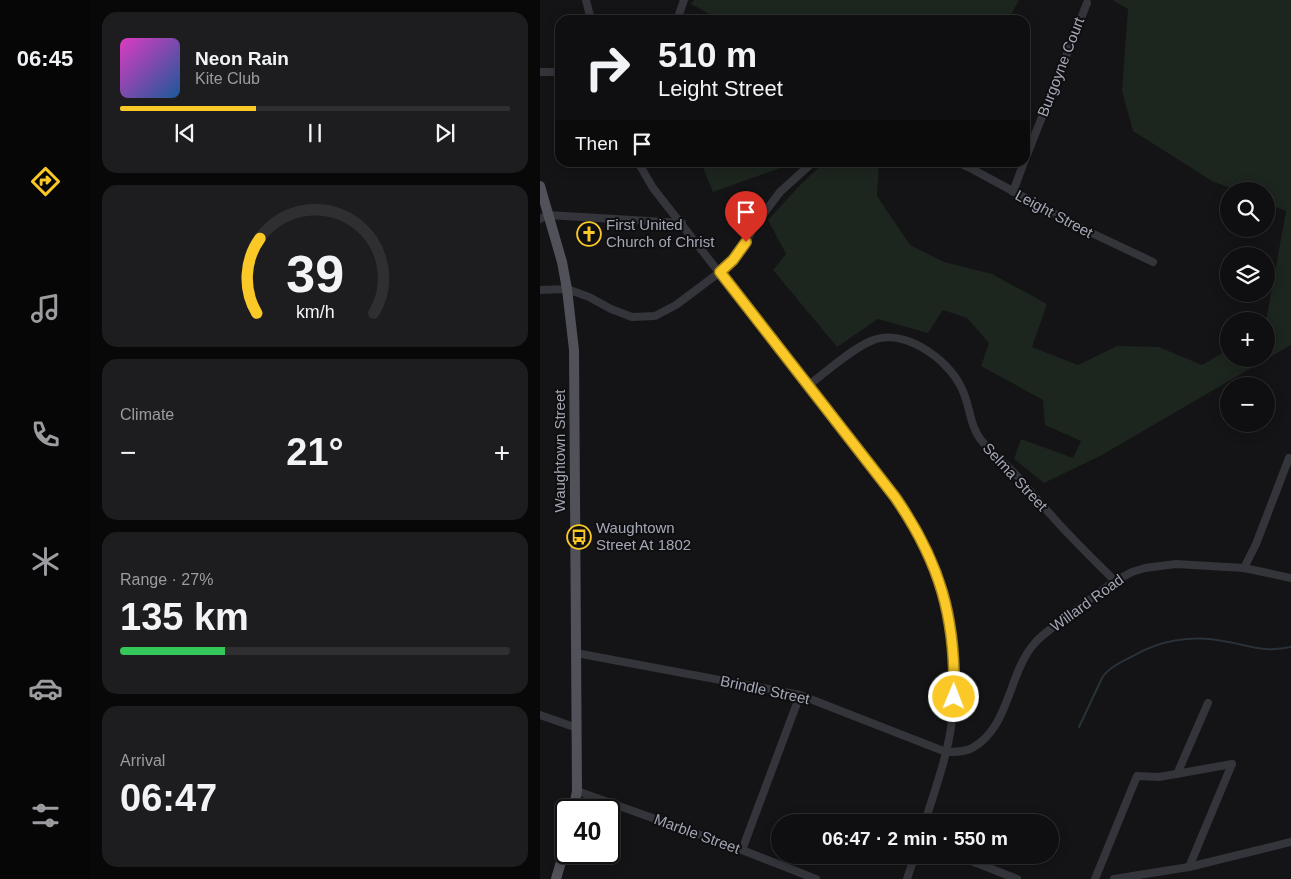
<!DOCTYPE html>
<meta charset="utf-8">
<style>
:root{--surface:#0f0e10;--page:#1d1c1e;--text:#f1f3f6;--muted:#9b9c9f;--line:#2f2e30;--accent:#fac827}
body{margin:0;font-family:Helvetica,sans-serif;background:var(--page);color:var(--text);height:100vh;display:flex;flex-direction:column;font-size:19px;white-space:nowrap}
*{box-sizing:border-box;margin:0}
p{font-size:16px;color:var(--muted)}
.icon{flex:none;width:28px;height:28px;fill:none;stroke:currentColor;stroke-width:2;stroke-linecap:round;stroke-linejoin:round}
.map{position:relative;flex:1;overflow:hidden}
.drawer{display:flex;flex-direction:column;gap:12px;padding:12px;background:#080809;width:450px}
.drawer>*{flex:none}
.guide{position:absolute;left:15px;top:15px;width:475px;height:152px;border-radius:15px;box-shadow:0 2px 12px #0003,0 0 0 1px var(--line);background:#0f0e10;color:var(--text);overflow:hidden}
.fabs{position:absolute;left:680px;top:182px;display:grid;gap:10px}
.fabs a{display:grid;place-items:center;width:55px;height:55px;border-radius:50%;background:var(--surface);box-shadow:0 2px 12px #0003,0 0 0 1px var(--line);font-size:25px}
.speed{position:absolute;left:15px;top:799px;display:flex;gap:10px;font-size:25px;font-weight:700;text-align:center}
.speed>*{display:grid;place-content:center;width:65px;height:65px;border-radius:50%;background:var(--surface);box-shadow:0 2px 12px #0003,0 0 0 1px var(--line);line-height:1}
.speed .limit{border:2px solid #111;border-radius:8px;background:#fff;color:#111}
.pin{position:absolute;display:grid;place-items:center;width:42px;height:42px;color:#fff;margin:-51px -21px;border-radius:50% 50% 50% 0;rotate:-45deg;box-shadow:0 0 5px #0007}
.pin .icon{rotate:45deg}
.me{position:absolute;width:55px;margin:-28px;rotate:1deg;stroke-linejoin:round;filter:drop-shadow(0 0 4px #0008)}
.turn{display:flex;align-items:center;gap:18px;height:105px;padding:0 20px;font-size:22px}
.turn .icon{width:65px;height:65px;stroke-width:2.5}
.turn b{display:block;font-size:35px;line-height:42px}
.then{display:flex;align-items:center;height:48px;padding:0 20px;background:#0003;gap:10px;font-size:19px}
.big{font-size:38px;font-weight:600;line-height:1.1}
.drawer .widget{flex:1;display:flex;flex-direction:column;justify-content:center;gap:8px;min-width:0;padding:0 18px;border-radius:15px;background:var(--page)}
.drawer .dial{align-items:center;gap:0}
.dial svg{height:130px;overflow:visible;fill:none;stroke:var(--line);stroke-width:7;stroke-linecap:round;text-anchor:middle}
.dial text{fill:var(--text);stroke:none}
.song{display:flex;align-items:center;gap:15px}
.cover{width:60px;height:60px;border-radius:8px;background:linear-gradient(135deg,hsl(310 70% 55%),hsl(210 70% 35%))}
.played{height:5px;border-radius:2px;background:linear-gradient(90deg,var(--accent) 35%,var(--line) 35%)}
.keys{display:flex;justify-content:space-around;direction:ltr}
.heat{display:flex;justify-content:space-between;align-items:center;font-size:28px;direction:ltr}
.charge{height:8px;border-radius:4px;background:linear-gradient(90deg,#34c759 27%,var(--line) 0)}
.trip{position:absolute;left:231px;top:814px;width:288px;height:50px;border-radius:25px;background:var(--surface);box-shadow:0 2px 12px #0003,0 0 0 1px var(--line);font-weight:600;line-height:50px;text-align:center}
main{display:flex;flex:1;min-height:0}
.tab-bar{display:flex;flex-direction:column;width:90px;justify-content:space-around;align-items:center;background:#060606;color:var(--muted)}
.tab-bar .icon{width:35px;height:35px}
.tab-bar .active{color:var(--accent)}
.tab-bar b{font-size:22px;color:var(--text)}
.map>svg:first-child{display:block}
</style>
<main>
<nav class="tab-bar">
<b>06:45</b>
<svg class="icon active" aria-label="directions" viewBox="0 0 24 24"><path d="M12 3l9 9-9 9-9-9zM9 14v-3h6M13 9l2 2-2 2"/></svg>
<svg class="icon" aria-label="music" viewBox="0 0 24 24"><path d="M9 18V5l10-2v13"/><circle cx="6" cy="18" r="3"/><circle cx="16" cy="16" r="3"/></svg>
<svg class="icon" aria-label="phone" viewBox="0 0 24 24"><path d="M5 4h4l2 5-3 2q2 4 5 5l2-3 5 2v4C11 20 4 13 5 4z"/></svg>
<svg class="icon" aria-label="climate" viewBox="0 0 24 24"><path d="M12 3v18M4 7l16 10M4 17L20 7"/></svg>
<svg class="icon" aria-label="car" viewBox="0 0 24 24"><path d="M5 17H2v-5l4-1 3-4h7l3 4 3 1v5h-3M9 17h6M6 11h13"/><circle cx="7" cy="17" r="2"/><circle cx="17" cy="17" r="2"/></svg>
<svg class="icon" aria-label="filters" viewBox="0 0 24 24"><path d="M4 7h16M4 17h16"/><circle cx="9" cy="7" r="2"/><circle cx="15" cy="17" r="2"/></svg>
</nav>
<section class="drawer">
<div class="widget">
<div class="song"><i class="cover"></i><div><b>Neon Rain</b><p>Kite Club</p></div></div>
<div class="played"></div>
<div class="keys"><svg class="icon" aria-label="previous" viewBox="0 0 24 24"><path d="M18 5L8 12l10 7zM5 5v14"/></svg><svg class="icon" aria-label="pause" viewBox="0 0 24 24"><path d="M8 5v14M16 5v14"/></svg><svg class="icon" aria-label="next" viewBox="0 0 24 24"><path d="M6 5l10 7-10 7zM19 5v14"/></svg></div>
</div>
<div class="widget dial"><svg viewBox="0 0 100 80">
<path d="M14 69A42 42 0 1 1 86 69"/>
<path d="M14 69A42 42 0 0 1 16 23" stroke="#fac827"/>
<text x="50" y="56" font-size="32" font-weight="700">39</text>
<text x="50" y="72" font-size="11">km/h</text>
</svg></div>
<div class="widget"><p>Climate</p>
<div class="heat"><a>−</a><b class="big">21°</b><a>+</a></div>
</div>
<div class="widget"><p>Range · 27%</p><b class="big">135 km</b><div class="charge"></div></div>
<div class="widget"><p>Arrival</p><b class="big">06:47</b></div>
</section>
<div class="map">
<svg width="751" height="879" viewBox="0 0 751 879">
<rect width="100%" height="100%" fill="#141315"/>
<g fill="#1d251f">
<path d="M154 0H479L468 20H180L151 4Z"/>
<path d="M572 0H751V345L562 455 504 483 474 459 481 439 533 458 541 441 505 425 503 400 441 366 449 343 427 318 403 310 388 333 338 319 297 347 233 270 246 254 228 220 261 184 284 163H339L337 196 370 245 404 262 452 274 507 304 492 347 538 365 577 346 619 347 662 365 689 349V359H726V321L746 211 726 203V191H698L672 181 593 131 582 91 588 9Z"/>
<path d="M161 163H254L173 192Z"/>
</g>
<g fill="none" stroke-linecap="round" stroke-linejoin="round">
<path stroke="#293139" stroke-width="2" d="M539 727 562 678C569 667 582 662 593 656 620 640 652 635 683 641 709 645 723 653 751 647"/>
<g stroke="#34353a" stroke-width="8">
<path d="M46 0 51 20"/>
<path d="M137 20 144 0"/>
<path d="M0 72H20"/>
<path d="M485 160 547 3"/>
<path d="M98 162 113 188 355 497C401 564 423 638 412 720 408 755 395 789 385 822"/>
<path d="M417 162 432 169 541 228 613 262"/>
<path d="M473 192 484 162"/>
<path d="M0 219 8 215 142 223"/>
<path d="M0 290 27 289 49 297 71 309 92 317 115 316 136 305 180 272 193 260 206 242 215 225 240 192 273 162"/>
<path d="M269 385C286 372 310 350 331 341 363 327 407 358 421 387 430 403 429 425 441 440 451 453 465 463 476 475 488 488 499 502 511 515 531 538 553 559 575 581"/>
<path d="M704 568 716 544 749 458"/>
<path d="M36 653 260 695 406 752C415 752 425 752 432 748 470 727 468 674 494 644 502 634 515 626 526 618 542 605 558 593 575 581L592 572 605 568 636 564 704 568 751 578"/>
<path d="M0 715 37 728"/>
<path d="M637 774 668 703"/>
<path d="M37 791 202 850 276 879"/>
<path d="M202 850 260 695"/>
<path d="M416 855 477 879"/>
<path d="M649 867 692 764"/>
<path d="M367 879 375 855"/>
<path d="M555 879 597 776 619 777 692 764"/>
<path d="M574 879 649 867 751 842"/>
</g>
<g stroke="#505159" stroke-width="10">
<path d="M0 186 22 262 27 289 34 350 37 791 33 810"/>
<path d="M16 879 26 845"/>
</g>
</g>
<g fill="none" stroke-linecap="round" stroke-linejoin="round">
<g stroke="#a28219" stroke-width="12">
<path id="route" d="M206 242 193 260 180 272 355 497C400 562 416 618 414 697"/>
</g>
<use href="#route" stroke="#fac827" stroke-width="9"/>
</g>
<defs>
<g id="church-ring" transform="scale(1.25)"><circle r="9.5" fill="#0f0e10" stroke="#fac827" stroke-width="1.5"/><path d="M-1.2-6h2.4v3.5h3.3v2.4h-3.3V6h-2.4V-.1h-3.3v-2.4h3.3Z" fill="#fac827"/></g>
<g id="bus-ring" transform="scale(1.25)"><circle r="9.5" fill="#0f0e10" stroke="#fac827" stroke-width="1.5"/><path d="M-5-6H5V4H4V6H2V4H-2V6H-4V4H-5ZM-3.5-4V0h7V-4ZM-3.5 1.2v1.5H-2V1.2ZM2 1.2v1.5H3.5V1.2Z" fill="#fac827"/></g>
</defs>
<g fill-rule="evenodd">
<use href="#church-ring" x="49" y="234"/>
<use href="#bus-ring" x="39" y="537"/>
</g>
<g text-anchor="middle" stroke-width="4" stroke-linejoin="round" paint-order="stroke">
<g font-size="15" fill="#a4a8b6" stroke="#0f0e10">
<text transform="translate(521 67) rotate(-69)" y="5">Burgoyne Court</text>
<text transform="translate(514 214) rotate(28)" y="5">Leight Street</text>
<text transform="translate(20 451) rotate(-90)" y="5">Waughtown Street</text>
<text transform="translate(475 477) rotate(47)" y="5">Selma Street</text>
<text transform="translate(547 603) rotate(-36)" y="5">Willard Road</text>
<text transform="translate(225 690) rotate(12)" y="5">Brindle Street</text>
<text transform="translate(157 834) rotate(20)" y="5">Marble Street</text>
</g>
<g font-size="15" fill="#a4a8b6" stroke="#0f0e10" text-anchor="start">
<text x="66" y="230">First United<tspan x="66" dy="17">Church of Christ</tspan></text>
<text x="56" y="533">Waughtown<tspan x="56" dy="17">Street At 1802</tspan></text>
</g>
</g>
</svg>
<div class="fabs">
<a><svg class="icon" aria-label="search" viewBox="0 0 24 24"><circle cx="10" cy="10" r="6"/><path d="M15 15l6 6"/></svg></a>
<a><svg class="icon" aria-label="layers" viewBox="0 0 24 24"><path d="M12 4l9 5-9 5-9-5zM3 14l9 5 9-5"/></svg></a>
<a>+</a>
<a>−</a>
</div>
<div class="speed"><div class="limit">40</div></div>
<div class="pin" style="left:206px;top:242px;background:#d93025"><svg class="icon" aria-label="arrive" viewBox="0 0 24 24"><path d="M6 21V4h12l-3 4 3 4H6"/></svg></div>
<svg class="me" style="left:414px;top:697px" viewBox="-20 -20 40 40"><circle r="17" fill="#fac827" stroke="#fff" stroke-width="3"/><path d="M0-11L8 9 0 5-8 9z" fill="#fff"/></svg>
<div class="trip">06:47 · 2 min · 550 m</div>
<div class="guide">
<div class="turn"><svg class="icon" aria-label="right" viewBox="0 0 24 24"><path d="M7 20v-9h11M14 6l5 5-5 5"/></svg><div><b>510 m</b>Leight Street</div></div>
<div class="then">Then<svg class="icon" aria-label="arrive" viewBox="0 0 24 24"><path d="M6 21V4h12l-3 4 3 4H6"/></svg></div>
</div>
</div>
</main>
